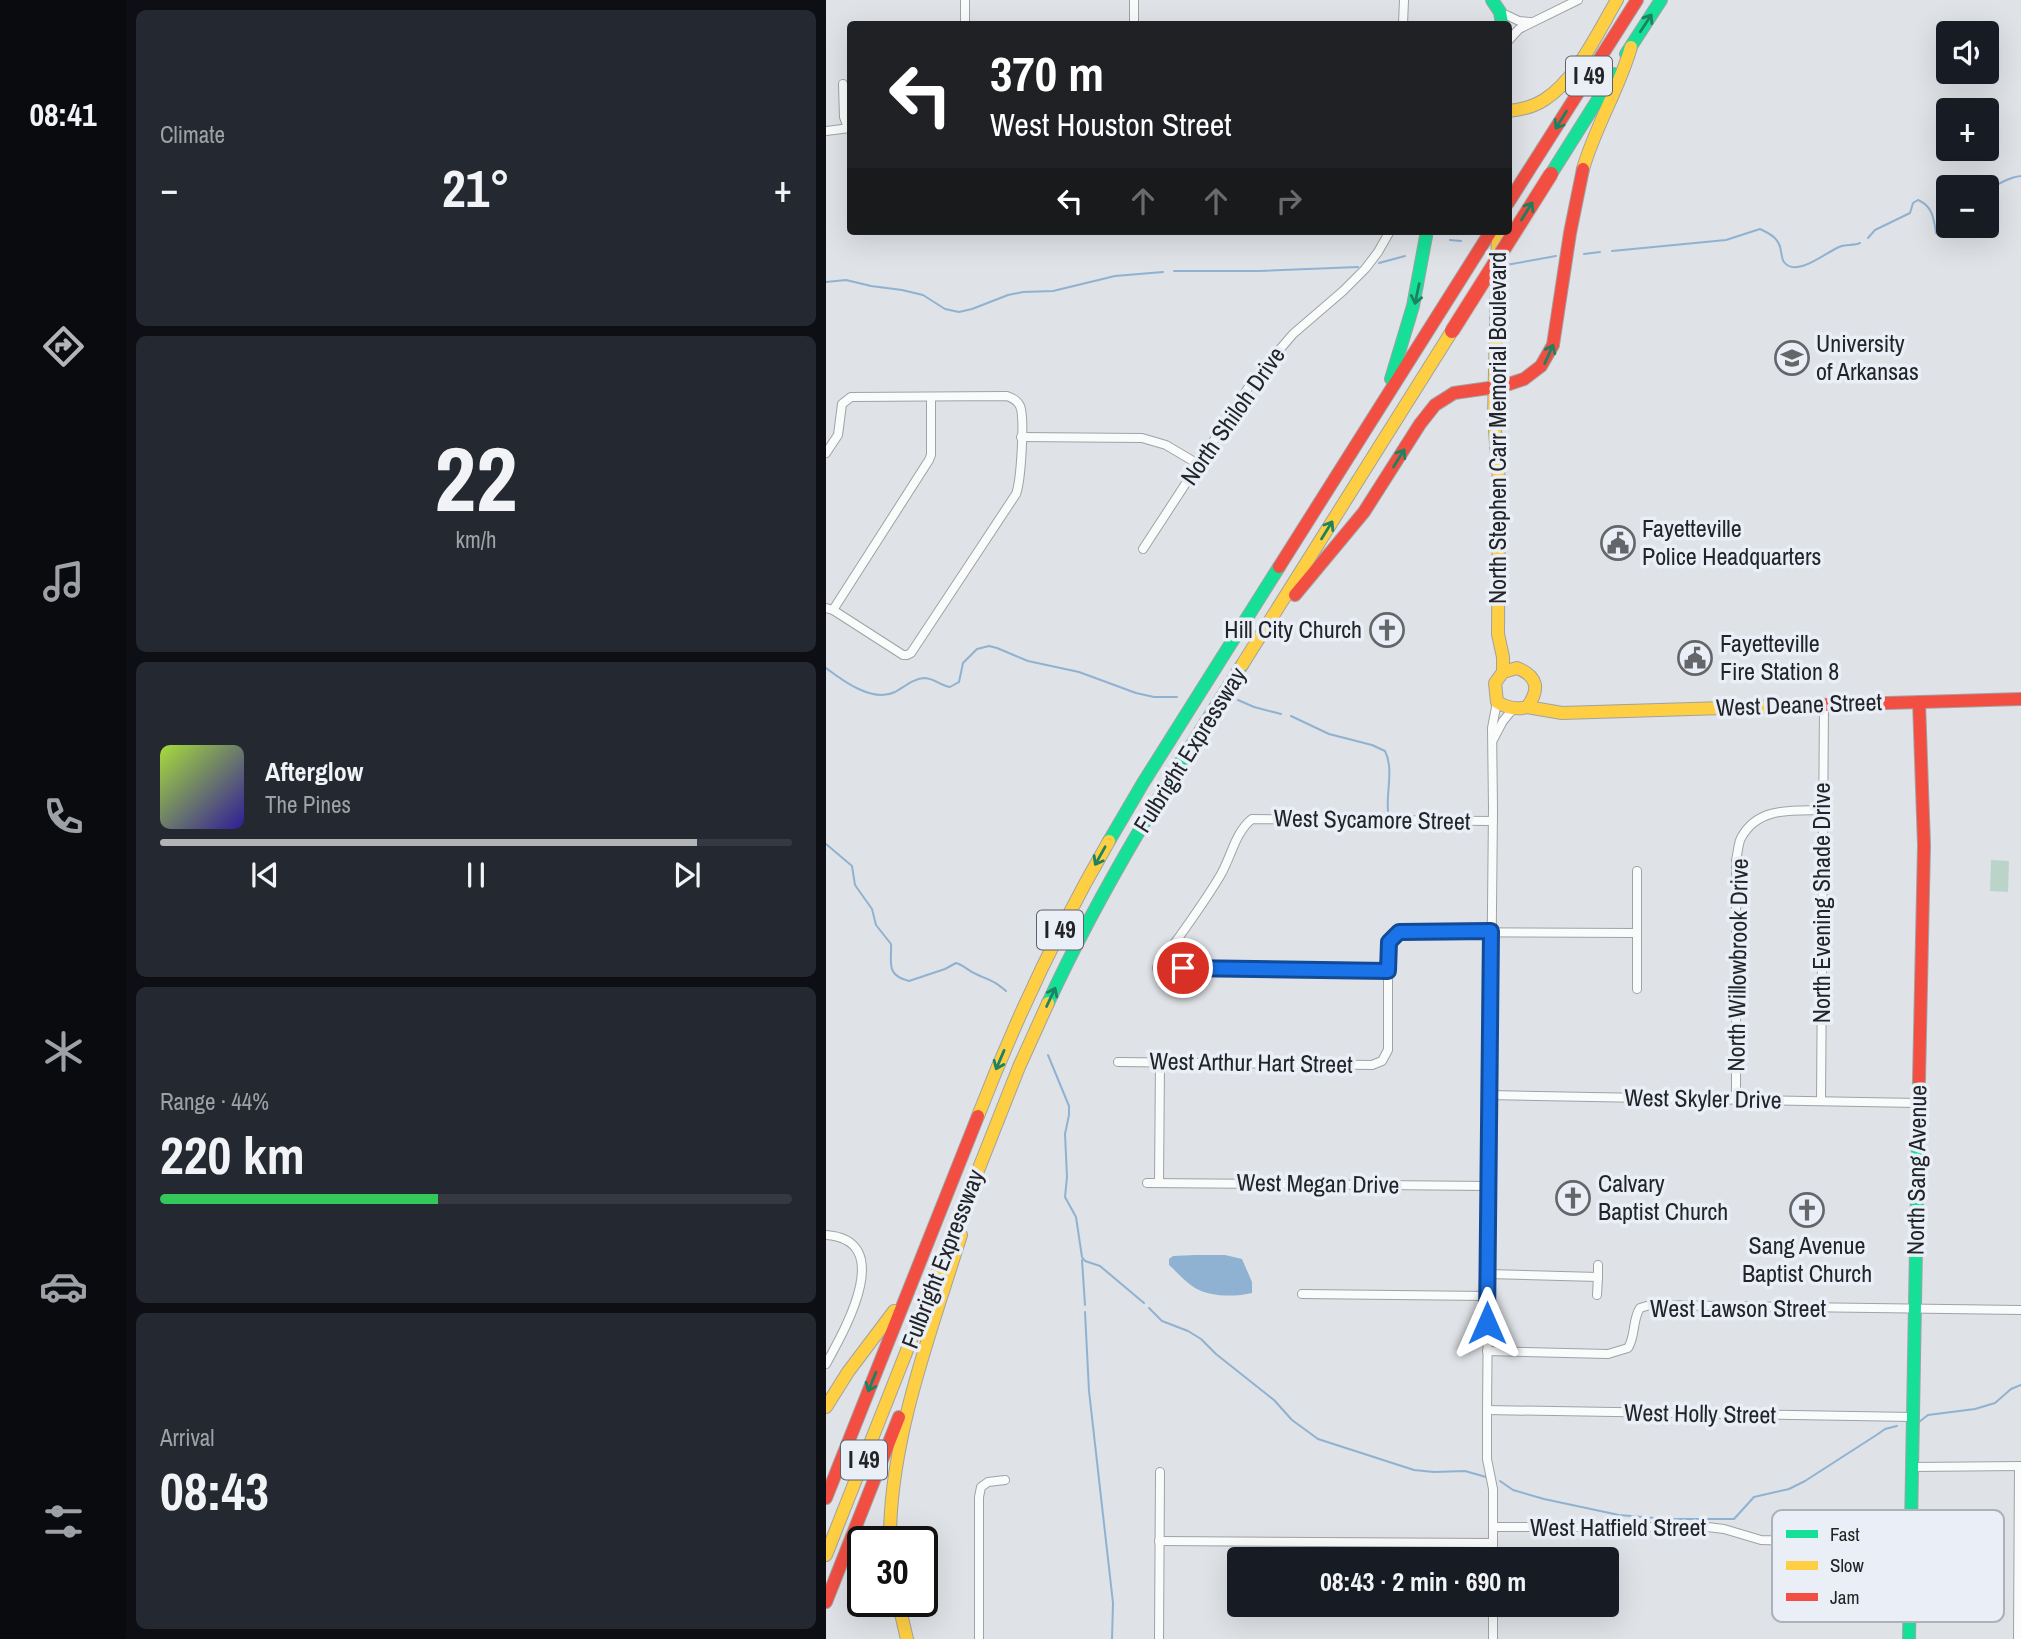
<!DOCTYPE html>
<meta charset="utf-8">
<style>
:root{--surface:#171b24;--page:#242831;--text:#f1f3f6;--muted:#9ea1a6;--line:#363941;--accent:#b2b4b7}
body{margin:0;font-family:"Archivo Narrow",sans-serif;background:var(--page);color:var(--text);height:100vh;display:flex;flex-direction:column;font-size:26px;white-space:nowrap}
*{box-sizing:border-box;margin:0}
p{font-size:23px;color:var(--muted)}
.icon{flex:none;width:38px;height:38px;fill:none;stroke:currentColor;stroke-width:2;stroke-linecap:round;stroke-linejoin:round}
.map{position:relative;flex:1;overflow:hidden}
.details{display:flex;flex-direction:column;gap:10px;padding:10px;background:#0d0f14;width:700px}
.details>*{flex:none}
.hud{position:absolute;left:21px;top:21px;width:665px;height:214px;border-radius:7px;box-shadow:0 7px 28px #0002;background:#202124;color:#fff;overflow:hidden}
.buttons{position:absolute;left:1110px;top:21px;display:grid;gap:14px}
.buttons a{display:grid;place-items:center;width:63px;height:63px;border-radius:7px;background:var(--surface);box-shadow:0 7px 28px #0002;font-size:35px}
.speed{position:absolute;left:21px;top:1526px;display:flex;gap:14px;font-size:35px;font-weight:700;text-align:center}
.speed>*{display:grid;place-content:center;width:91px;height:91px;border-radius:50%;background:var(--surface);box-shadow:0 7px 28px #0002;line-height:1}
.speed .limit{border:4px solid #111;border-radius:10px;background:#fff;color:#111}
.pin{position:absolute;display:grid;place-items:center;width:60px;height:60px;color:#fff;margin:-30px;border:4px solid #fff;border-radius:50%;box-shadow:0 2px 7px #0007}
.me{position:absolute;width:77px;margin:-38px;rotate:0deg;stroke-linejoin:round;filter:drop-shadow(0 0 5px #0008)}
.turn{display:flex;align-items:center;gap:24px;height:147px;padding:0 28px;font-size:32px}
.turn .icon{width:91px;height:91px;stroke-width:2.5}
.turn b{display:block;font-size:49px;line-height:60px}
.lanes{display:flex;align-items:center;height:66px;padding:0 28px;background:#0003;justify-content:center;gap:35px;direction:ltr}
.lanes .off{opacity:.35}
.big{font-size:52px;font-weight:700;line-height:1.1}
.details .tile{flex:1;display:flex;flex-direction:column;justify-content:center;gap:10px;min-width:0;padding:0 24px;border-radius:10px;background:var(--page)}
.details .dial{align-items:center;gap:0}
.dial b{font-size:91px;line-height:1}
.song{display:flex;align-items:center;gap:21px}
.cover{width:84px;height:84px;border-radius:10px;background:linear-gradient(135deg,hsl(80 70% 55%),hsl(250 70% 35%))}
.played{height:7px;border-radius:4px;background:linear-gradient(90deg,var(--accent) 85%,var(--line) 85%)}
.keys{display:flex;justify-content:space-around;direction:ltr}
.heat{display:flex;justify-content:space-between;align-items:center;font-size:38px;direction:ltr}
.charge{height:10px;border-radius:5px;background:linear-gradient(90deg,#34c759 44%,var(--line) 0)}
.trip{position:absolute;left:401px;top:1547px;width:392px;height:70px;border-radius:7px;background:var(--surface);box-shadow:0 7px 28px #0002;font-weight:700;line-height:70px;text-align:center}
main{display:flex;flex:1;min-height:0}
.menu{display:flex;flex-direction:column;width:126px;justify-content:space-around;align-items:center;background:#090b0e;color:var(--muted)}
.menu .icon{width:49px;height:49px}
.menu .on{color:var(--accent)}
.menu b{font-size:32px;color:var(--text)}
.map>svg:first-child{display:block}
</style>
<main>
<nav class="menu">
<b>08:41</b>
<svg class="icon on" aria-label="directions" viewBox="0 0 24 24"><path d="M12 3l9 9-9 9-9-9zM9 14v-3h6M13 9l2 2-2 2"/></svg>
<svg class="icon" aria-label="music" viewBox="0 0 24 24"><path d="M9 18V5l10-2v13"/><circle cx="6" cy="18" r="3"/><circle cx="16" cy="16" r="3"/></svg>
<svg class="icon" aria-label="phone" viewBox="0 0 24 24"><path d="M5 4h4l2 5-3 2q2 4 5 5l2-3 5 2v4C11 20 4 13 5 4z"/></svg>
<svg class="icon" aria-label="climate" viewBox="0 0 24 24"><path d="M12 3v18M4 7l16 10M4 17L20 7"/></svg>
<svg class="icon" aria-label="car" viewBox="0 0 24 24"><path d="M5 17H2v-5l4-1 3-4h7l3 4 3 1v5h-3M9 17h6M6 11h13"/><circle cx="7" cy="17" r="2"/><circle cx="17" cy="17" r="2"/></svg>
<svg class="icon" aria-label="filters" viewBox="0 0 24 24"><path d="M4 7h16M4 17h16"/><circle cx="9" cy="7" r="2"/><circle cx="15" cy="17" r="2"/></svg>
</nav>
<section class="details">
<div class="tile"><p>Climate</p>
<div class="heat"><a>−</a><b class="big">21°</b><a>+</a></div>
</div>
<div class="tile dial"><b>22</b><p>km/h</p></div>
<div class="tile">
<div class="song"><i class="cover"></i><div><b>Afterglow</b><p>The Pines</p></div></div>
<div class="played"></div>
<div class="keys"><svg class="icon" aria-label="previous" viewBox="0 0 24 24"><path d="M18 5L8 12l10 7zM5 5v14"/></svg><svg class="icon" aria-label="pause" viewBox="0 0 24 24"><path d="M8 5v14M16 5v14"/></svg><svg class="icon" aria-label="next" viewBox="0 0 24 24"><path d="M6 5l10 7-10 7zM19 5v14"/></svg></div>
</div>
<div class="tile"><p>Range · 44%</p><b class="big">220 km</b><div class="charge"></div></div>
<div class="tile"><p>Arrival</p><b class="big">08:43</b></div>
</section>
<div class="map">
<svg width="1195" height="1639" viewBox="0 0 1195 1639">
<rect width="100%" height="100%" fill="#dfe2e6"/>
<path fill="#bbd4ca" d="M1165 860 1183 861 1182 892 1164 891Z"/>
<path fill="#90b2d2" d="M369 1255H399L416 1259 426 1282V1293C409 1297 384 1297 369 1288 359 1282 351 1272 343 1265V1259L347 1256Z"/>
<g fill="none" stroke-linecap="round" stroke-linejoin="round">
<g stroke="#90b2d2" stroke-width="2">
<path d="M1160 192C1169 185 1184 177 1195 176"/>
<path d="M1042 238 1049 230 1084 213 1087 203 1092 200C1107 206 1108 220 1110 233L1118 235 1127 226"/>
<path d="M624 240 635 241"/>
<path d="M786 251 900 240 934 229C945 234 954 239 955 252 956 255 956 260 958 262 970 278 999 253 1013 247 1020 244 1027 246 1034 243"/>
<path d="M758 254 774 252"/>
<path d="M553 263 579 256"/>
<path d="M680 265 730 256"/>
<path d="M348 271H433L532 267"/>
<path d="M0 282 20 280 45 286 76 290 97 295 119 309 133 312 146 309 182 295 197 292 227 291 289 276 337 272"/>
<path d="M0 668C17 681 47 703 69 692 78 687 88 678 99 678 109 679 114 685 124 687L133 682 137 663 151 649 163 646 171 648 202 661 253 672 310 693 328 697H351"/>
<path d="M412 700 428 707 455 714"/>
<path d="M465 716 503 734 546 745 559 751C568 769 560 792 562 811"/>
<path d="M0 844 26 866 29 885 46 909 50 925 65 944C66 962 59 975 83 981L119 969 130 963C138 965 142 971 150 974 165 981 167 980 180 991"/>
<path d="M222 1055 243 1106V1115L239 1134 241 1177 239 1197 250 1217 256 1257 259 1261 274 1266 318 1303"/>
<path d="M256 1260 259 1305"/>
<path d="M323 1308 336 1321 362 1331 375 1339 390 1354 448 1400 466 1420 492 1439 588 1470 608 1472 639 1471 660 1477"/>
<path d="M259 1312 263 1391 287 1603 286 1639"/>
<path d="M1093 1422 1102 1415 1149 1409 1169 1403 1185 1389 1195 1385"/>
<path d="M674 1481 687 1490 718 1499 793 1515 840 1519H908L928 1497 963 1489 979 1481 1052 1434 1059 1429 1071 1426"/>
</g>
<g stroke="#a0a2a5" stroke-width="10">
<g id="street">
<path d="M674 12 693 21 704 22"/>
<path d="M139 24V0"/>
<path d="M308 24V0"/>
<path d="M577 24 578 0"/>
<path d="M682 41 693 29 752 0"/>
<path d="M17 84 18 117 22 128"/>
<path d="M0 131 24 128"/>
<path d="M195 437 316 438 340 445 372 464"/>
<path d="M0 453 12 435 16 404 25 397 181 396C187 398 191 400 194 406 199 417 195 481 190 494L85 653 81 655H77L7 610 0 608"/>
<path d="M317 549 426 382 467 334 517 291 539 269 552 252 564 231"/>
<path d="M7 610 103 460 105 455V397"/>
<path d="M667 740 677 721 687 709"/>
<path d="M331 968C352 938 375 908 394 876 405 858 409 832 426 819L667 821"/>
<path d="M331 968 562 971"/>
<path d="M811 989V871"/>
<path d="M292 1062 546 1065 556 1061 562 1050V948L563 942 573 932 811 933"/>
<path d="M663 1095 1092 1103"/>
<path d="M910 1100V860C912 853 912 844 915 838 932 806 967 811 997 810"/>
<path d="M995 1101 998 705"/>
<path d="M321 1183 662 1186"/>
<path d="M333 1183 334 1062"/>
<path d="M0 1235C71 1240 18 1331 0 1364"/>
<path d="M772 1265V1277"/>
<path d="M662 1274 772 1277 771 1295"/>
<path d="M476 1294 661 1296"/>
<path d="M661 1351 782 1354 802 1348C810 1335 806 1320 814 1308L824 1305 1195 1310"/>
<path d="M661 1410 1087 1417"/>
<path d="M1086 1467 1195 1466"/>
<path d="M667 1527H881L898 1529 935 1540 1084 1543"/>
<path d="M333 1541 667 1543"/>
<path d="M667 1559V1489L661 1459V1410L667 808 666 728 671 702"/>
<path d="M667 1605V1639"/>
<path d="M153 1639V1497L155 1487 162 1482 179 1480"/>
<path d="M333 1639 334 1472"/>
<path d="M1192 1639 1193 1466"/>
</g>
</g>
<g stroke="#a0a2a5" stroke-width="14">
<g id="fast">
<path d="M666 0 674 12 676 24"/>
<path d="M800 54 835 0"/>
<path d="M725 174 788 74"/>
<path d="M565 379 587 306 601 231"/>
<path d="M283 841 317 783 453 567"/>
<path d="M222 1003C277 884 346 775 416 665"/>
<path d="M1083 1639 1093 1080"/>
</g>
</g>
<g stroke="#a0a2a5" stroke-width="14">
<g id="slow">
<path d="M682 111C694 110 707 107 718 100 750 80 772 32 791 0"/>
<path d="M757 169C769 127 793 89 805 47"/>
<path d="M672 231 668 418 673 481 672 634 677 657V672"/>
<path d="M416 665 626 331"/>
<path d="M691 668C712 676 714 690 701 707 690 710 681 708 671 702L669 683 677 672Z"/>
<path d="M701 707 736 713 995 705"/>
<path d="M152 1116C189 1021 232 929 283 841"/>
<path d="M0 1407 22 1372 68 1311"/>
<path d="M64 1542C63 1441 105 1331 135 1235"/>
<path d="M0 1555 193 1067 222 1003"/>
<path d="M72 1601 81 1639"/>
</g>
</g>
<g stroke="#a0a2a5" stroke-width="14">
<g id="jam">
<path d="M682 203 811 0"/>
<path d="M453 567 665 231"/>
<path d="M469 595 538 512 594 424 609 405 628 393 677 386 698 379 715 366 727 345 744 233 757 169"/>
<path d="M995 705 1195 699"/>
<path d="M1093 1080 1098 845 1093 702"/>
<path d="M0 1498 152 1116"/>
<path d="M0 1602 73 1417"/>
</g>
</g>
<use href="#street" stroke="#fafbfb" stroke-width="8"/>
<use href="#fast" stroke="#16e098" stroke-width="12"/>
<use href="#slow" stroke="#ffcf43" stroke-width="12"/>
<use href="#jam" stroke="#f24e42" stroke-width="12"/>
<g stroke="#bbbcbf" stroke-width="16" stroke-linecap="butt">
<path id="jam-bridge" d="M626 331 725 174"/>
</g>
<use href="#jam-bridge" stroke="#f24e42" stroke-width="14"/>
</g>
<defs><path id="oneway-shaft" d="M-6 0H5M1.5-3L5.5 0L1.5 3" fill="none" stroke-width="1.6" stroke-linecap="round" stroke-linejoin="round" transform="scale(1.75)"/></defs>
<g stroke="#1c8260">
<use href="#oneway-shaft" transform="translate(820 23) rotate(-57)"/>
<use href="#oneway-shaft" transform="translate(735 120) rotate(122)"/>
<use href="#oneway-shaft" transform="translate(701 211) rotate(-58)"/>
<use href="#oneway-shaft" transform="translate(591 294) rotate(102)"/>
<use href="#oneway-shaft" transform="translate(723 354) rotate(-66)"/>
<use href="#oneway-shaft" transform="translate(573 458) rotate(-58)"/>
<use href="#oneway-shaft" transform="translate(501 530) rotate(-58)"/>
<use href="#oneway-shaft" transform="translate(274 856) rotate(119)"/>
<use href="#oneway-shaft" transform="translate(225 997) rotate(-65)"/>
<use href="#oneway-shaft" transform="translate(174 1060) rotate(113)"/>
<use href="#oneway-shaft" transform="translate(46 1382) rotate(112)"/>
</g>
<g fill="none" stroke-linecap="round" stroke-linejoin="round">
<g stroke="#114b97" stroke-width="18">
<path id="route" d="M357 968 562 971 563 942 573 932 665 931 661 1323"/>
</g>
<use href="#route" stroke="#1a73e8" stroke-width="12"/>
</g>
<defs>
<g id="university-ring" transform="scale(1.75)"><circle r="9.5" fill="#eaeef6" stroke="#64666a" stroke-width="1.5"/><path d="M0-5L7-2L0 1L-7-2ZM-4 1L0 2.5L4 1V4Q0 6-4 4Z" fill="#64666a"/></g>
<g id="civic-ring" transform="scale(1.75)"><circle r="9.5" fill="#eaeef6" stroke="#64666a" stroke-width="1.5"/><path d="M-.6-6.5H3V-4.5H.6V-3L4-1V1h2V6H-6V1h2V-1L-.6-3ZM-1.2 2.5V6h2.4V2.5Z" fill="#64666a"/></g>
<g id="church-ring" transform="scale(1.75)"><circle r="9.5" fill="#eaeef6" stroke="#64666a" stroke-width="1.5"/><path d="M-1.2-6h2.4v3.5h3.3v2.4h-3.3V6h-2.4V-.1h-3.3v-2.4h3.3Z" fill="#64666a"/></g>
</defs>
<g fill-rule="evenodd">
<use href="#university-ring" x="966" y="358"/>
<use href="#civic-ring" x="792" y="543"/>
<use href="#church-ring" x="561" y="630"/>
<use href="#civic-ring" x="869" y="658"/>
<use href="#church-ring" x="747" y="1198"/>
<use href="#church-ring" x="981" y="1210"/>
</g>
<g text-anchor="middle" stroke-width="7" stroke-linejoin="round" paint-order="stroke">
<g fill="#eaeef6" stroke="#5e6165" stroke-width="2">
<rect x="740" y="56.5" width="46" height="39" rx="5"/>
<rect x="211" y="910.5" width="46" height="39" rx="5"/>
<rect x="15" y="1440.5" width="46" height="39" rx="5"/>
</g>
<g font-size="23" font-weight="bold" fill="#222427">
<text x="763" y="84">I 49</text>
<text x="234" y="938">I 49</text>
<text x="38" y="1468">I 49</text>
</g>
<g font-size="24" fill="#222427" stroke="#eaeef6" text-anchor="start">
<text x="990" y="352">University<tspan x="990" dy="28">of Arkansas</tspan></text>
<text x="816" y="537">Fayetteville<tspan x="816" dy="28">Police Headquarters</tspan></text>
<text x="536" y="638" text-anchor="end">Hill City Church</text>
<text x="894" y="652">Fayetteville<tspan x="894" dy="28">Fire Station 8</tspan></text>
<text x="772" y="1192">Calvary<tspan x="772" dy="28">Baptist Church</tspan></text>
<text x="981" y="1254" text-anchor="middle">Sang Avenue<tspan x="981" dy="28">Baptist Church</tspan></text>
</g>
<g font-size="24" fill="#222427" stroke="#eaeef6">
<text transform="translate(407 416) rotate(-55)" y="8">North Shiloh Drive</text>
<text transform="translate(672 428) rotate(-90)" y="8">North Stephen Carr Memorial Boulevard</text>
<text transform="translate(973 705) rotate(-2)" y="8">West Deane Street</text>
<text transform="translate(364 750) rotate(-58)" y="8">Fulbright Expressway</text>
<text transform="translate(546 820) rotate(1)" y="8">West Sycamore Street</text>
<text transform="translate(996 903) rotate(-90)" y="8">North Evening Shade Drive</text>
<text transform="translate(912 965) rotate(-89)" y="8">North Willowbrook Drive</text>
<text transform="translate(425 1063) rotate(1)" y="8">West Arthur Hart Street</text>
<text transform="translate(877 1099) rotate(1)" y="8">West Skyler Drive</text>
<text transform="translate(1091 1170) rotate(-89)" y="8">North Sang Avenue</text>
<text transform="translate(492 1184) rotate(1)" y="8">West Megan Drive</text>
<text transform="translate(117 1259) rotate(-69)" y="8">Fulbright Expressway</text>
<text x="912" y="1317">West Lawson Street</text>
<text transform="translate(874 1414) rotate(1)" y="8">West Holly Street</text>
<text x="792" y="1536">West Hatfield Street</text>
</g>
</g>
<rect x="946" y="1510" width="232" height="112" rx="10" fill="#eaeef6" stroke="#aeb1b8" stroke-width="2"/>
<rect x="960" y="1530" width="32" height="8" fill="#16e098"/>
<rect x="960" y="1561" width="32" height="9" fill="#ffcf43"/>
<rect x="960" y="1593" width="32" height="8" fill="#f24e42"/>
<g font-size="19" fill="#222427">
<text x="1004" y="1541">Fast</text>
<text x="1004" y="1572">Slow</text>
<text x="1004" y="1604">Jam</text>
</g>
</svg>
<div class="buttons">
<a><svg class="icon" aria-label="sound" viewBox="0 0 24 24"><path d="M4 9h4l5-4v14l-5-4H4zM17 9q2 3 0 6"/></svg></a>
<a>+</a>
<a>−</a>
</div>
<div class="speed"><div class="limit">30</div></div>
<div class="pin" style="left:357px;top:968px;background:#d93025"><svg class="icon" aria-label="arrive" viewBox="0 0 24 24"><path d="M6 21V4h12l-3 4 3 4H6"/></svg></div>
<svg class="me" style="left:661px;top:1323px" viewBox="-20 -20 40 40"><path d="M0-17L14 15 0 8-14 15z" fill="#1a73e8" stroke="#fff" stroke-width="4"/></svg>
<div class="trip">08:43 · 2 min · 690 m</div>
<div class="hud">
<div class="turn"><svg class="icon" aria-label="left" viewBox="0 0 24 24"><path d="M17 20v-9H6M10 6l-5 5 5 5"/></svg><div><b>370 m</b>West Houston Street</div></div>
<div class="lanes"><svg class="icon" aria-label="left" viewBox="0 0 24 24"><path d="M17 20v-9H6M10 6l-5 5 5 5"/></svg><svg class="icon off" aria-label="ahead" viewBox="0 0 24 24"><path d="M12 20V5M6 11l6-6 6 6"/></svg><svg class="icon off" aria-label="ahead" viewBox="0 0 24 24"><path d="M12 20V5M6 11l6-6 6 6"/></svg><svg class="icon off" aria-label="right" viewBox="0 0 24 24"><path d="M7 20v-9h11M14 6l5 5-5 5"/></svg></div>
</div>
</div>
</main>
